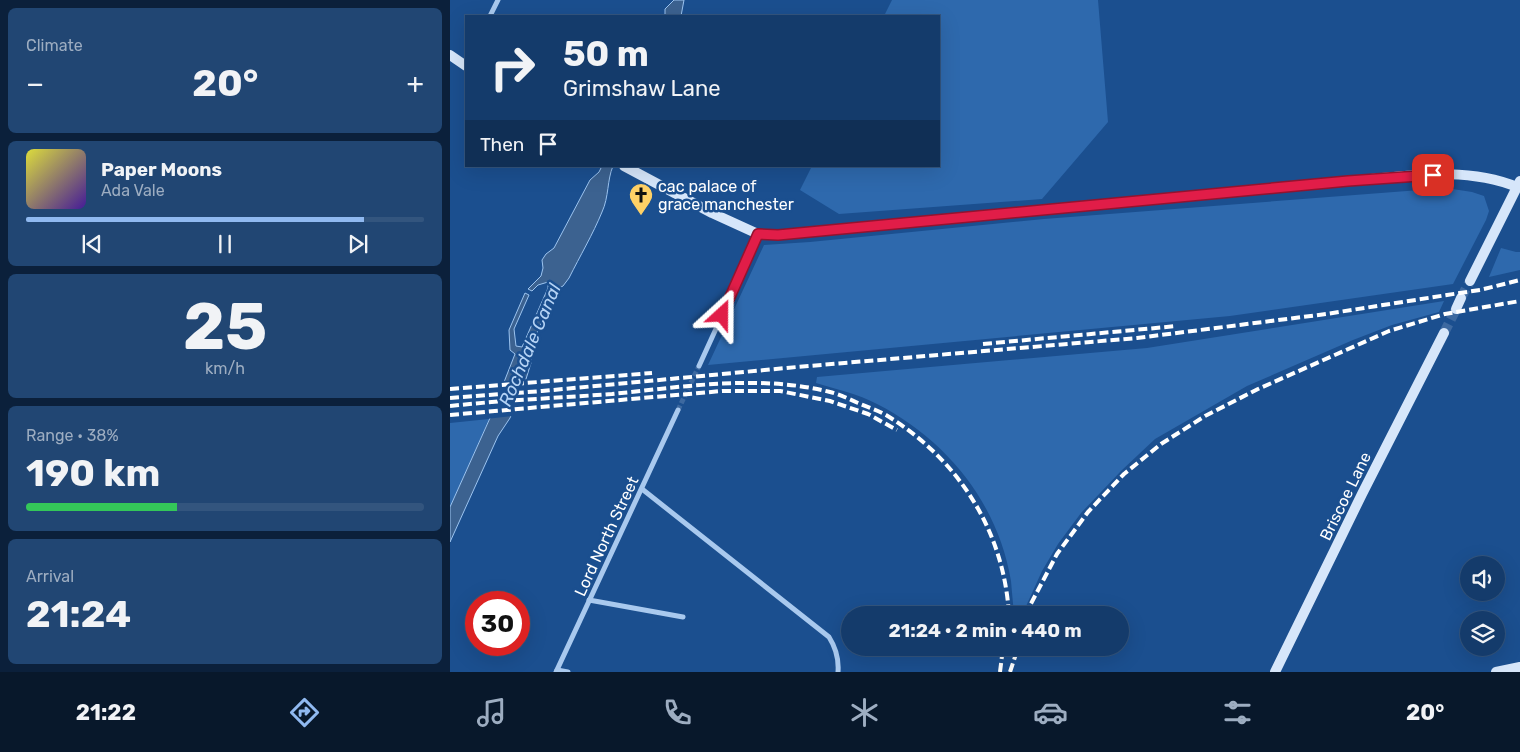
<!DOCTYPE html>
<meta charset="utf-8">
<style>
:root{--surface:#143b6b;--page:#214673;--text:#f1f3f6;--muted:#9dadc1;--line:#33557e;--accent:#90b9f0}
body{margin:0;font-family:Rubik,sans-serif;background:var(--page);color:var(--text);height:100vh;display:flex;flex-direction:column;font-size:19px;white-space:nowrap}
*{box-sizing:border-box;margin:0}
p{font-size:16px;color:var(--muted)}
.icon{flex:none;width:28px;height:28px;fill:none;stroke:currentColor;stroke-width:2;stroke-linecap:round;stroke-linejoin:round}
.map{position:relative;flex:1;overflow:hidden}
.panel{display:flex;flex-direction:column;gap:8px;padding:8px;background:#0b203b;width:450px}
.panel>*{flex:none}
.hud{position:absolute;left:15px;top:15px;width:475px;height:152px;border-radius:0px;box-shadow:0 5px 20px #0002,0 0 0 1px var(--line);background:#143b6b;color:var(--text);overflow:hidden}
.controls{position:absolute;left:1010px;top:556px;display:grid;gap:10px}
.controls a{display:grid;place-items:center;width:45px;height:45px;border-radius:50%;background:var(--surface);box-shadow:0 5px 20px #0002,0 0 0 1px var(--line);font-size:25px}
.speed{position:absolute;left:15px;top:591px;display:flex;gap:10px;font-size:25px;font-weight:700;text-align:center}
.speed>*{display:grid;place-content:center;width:65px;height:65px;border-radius:50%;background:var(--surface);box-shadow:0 5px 20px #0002,0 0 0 1px var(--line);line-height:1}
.speed .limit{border:8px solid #d22;background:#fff;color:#111}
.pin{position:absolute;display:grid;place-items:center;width:42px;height:42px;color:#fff;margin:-21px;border-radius:10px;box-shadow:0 2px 8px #0006}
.me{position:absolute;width:55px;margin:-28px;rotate:24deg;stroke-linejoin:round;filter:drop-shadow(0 0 4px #0008)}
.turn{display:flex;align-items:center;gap:18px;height:105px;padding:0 15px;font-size:22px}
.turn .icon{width:65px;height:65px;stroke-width:2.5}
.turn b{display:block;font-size:35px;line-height:42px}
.then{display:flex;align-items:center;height:48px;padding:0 15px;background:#0003;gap:10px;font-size:19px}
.big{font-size:38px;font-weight:700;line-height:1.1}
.panel .tile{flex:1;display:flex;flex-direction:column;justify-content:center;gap:8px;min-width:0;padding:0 18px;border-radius:8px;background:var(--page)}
.panel .dial{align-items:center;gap:0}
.dial b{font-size:65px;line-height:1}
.song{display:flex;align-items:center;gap:15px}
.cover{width:60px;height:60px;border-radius:8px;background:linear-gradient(135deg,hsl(60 70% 55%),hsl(260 70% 35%))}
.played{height:5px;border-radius:2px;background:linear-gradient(90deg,var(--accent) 85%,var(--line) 85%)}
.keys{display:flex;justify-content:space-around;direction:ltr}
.heat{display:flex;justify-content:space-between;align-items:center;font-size:28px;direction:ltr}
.charge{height:8px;border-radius:4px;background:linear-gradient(90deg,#34c759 38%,var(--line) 0)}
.trip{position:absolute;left:391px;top:606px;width:288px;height:50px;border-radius:25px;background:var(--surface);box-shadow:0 5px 20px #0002,0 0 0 1px var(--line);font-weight:700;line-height:50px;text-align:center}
.tab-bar{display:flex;height:80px;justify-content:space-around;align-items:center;background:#08182b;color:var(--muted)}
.tab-bar .icon{width:35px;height:35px}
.tab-bar .selected{color:var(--accent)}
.tab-bar b{font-size:22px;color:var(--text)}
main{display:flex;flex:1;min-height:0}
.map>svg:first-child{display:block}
</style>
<main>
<section class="panel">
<div class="tile"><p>Climate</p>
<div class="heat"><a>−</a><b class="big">20°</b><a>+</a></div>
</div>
<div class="tile">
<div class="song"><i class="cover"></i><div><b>Paper Moons</b><p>Ada Vale</p></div></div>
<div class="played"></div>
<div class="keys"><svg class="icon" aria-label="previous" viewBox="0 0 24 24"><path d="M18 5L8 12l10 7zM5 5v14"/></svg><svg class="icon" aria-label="pause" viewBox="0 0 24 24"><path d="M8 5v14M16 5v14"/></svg><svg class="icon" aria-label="next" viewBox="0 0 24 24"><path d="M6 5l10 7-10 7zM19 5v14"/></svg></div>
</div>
<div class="tile dial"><b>25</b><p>km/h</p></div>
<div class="tile"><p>Range · 38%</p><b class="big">190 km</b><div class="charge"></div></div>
<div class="tile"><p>Arrival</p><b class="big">21:24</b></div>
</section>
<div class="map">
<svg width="1070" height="672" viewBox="0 0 1070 672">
<rect width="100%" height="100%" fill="#1b4f8f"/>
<g fill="#2e69ad">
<path d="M442 0H648L658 122 592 199 389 214 350 190 362 166H489V16H434Z"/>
<path d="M996 188 1022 192 1034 196 1039 211 1036 220 1003 284 780 316 258 365 314 245 360 242 594 219Z"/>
<path d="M1051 248 1066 252H1070V270L1039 277Z"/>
<path d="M994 301 989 312 942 325 903 340 797 386 705 439 671 471 631 513 608 544 592 571 572 615H564C563 604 562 592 561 581 548 503 496 439 427 404 408 394 386 389 366 383L367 377 697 348Z"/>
<path d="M39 419 0 507V423Z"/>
</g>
<g fill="#3c6290" stroke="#9cc4f0">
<path d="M224 0H234L231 16H215V9Z"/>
<path d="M152 166H163C157 180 159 197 152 212 143 234 130 256 119 278L113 286 105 290 81 347V363L76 379 60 418 48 436 0 542V507L40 418 65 354 60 350 59 330 75 293 79 295 64 329 66 346 72 347 98 288V282L88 285 82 291 78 289 91 276 93 268 92 260 96 254 104 248 140 180 149 172Z"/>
</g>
<path fill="#1b4f8f" d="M79 379 63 416 36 419 52 381Z"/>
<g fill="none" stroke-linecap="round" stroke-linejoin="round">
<path stroke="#3d69a0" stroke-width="5" stroke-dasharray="5 2.5" stroke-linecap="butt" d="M228 410 249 366"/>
<g stroke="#3d69a0" stroke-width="10" stroke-dasharray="10 5" stroke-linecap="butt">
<path d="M1011 298 1020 281"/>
<path d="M994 333 1006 309"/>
</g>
<g stroke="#a9c9ee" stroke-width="5">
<path d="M40 16 48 0"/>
<path d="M249 366 291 274 308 234"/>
<path d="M192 489 379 637C386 648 389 659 388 672"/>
<path d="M139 600 233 617"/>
<path d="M107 670 118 672"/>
<path d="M106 672 228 410"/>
</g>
<g stroke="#d6e6fa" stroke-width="10">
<path d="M0 55 16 66"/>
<path d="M174 166 262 213 308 234 328 235 898 181C953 177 1014 165 1067 187"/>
<path d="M1020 281 1070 181"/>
<path d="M1006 309 1011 298"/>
<path d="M825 672 912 494 994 333"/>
<path d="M1046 672 1070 667"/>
</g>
<g stroke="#fff" stroke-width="4" stroke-dasharray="9 4" stroke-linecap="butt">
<path d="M533 344 727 326"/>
<path d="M0 389 202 373"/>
<path d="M0 398 92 391 347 367 687 338 876 314 997 295 1030 290 1070 280"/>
<path d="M0 406C54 400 108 398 162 394 233 387 309 374 380 392 389 394 399 399 408 403 417 407 427 410 436 415 508 459 554 530 559 615"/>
<path d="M0 415 272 391H330L380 401 418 414 447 430"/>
<path d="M575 615 607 554 638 512 674 474 711 444 755 416 808 389 939 331 995 314 1070 301"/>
<path d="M550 672 553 648"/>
<path d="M560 672 568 648"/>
</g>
</g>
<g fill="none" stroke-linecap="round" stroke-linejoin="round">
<g stroke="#92132f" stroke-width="12">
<path id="route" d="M272 315 308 234 328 235 898 181 983 175"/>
</g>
<use href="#route" stroke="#e11d48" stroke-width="9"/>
</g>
<defs>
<g id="church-pin" transform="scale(1.25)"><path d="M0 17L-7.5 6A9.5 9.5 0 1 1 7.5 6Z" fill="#ffd166" stroke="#1b4f8f"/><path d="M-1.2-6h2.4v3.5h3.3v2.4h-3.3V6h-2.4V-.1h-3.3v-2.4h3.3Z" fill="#111"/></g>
</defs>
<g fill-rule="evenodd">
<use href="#church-pin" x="191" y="195"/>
</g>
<g text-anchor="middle" stroke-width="5" stroke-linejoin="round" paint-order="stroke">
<g font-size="16" fill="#fff" stroke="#1b4f8f" text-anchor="start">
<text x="208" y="192">cac palace of<tspan x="208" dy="18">grace manchester</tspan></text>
</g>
<g font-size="16" fill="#fff" stroke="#1b4f8f">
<text transform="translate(895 496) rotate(-64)" y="6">Briscoe Lane</text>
<text transform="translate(156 536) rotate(-65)" y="6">Lord North Street</text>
</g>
<g font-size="18" font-style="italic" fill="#b5d3f5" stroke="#1b4f8f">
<text transform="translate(80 345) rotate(-67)" y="6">Rochdale Canal</text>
</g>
</g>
</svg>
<div class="controls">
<a><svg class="icon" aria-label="sound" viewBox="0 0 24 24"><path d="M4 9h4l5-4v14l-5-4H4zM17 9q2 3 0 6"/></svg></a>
<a><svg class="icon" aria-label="layers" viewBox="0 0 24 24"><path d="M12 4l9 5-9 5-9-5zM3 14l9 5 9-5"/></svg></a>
</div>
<div class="speed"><div class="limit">30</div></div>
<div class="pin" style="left:983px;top:175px;background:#d93025"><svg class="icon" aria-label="arrive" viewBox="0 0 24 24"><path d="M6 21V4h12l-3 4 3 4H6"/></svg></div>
<svg class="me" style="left:272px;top:315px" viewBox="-20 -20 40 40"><path d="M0-17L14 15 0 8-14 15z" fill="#e11d48" stroke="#fff" stroke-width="4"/></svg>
<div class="trip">21:24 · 2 min · 440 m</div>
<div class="hud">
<div class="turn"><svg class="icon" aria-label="right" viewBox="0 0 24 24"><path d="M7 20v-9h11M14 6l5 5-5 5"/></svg><div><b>50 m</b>Grimshaw Lane</div></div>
<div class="then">Then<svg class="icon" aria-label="arrive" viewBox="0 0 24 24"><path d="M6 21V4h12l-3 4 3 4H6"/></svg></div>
</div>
</div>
</main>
<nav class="tab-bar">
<b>21:22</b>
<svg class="icon selected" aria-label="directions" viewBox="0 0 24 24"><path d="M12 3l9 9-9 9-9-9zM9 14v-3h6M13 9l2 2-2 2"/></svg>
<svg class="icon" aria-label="music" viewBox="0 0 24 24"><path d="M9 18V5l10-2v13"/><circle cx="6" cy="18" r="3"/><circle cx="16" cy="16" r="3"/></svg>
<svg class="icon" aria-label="phone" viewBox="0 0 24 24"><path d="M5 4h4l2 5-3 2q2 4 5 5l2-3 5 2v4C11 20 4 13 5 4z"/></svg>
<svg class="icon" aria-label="climate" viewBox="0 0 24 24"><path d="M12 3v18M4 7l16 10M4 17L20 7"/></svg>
<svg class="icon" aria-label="car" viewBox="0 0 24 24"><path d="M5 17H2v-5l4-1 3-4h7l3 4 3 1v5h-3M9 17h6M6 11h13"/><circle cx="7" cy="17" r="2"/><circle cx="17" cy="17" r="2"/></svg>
<svg class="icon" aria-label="filters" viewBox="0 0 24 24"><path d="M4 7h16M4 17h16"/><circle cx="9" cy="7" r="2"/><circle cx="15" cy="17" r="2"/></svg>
<b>20°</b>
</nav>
